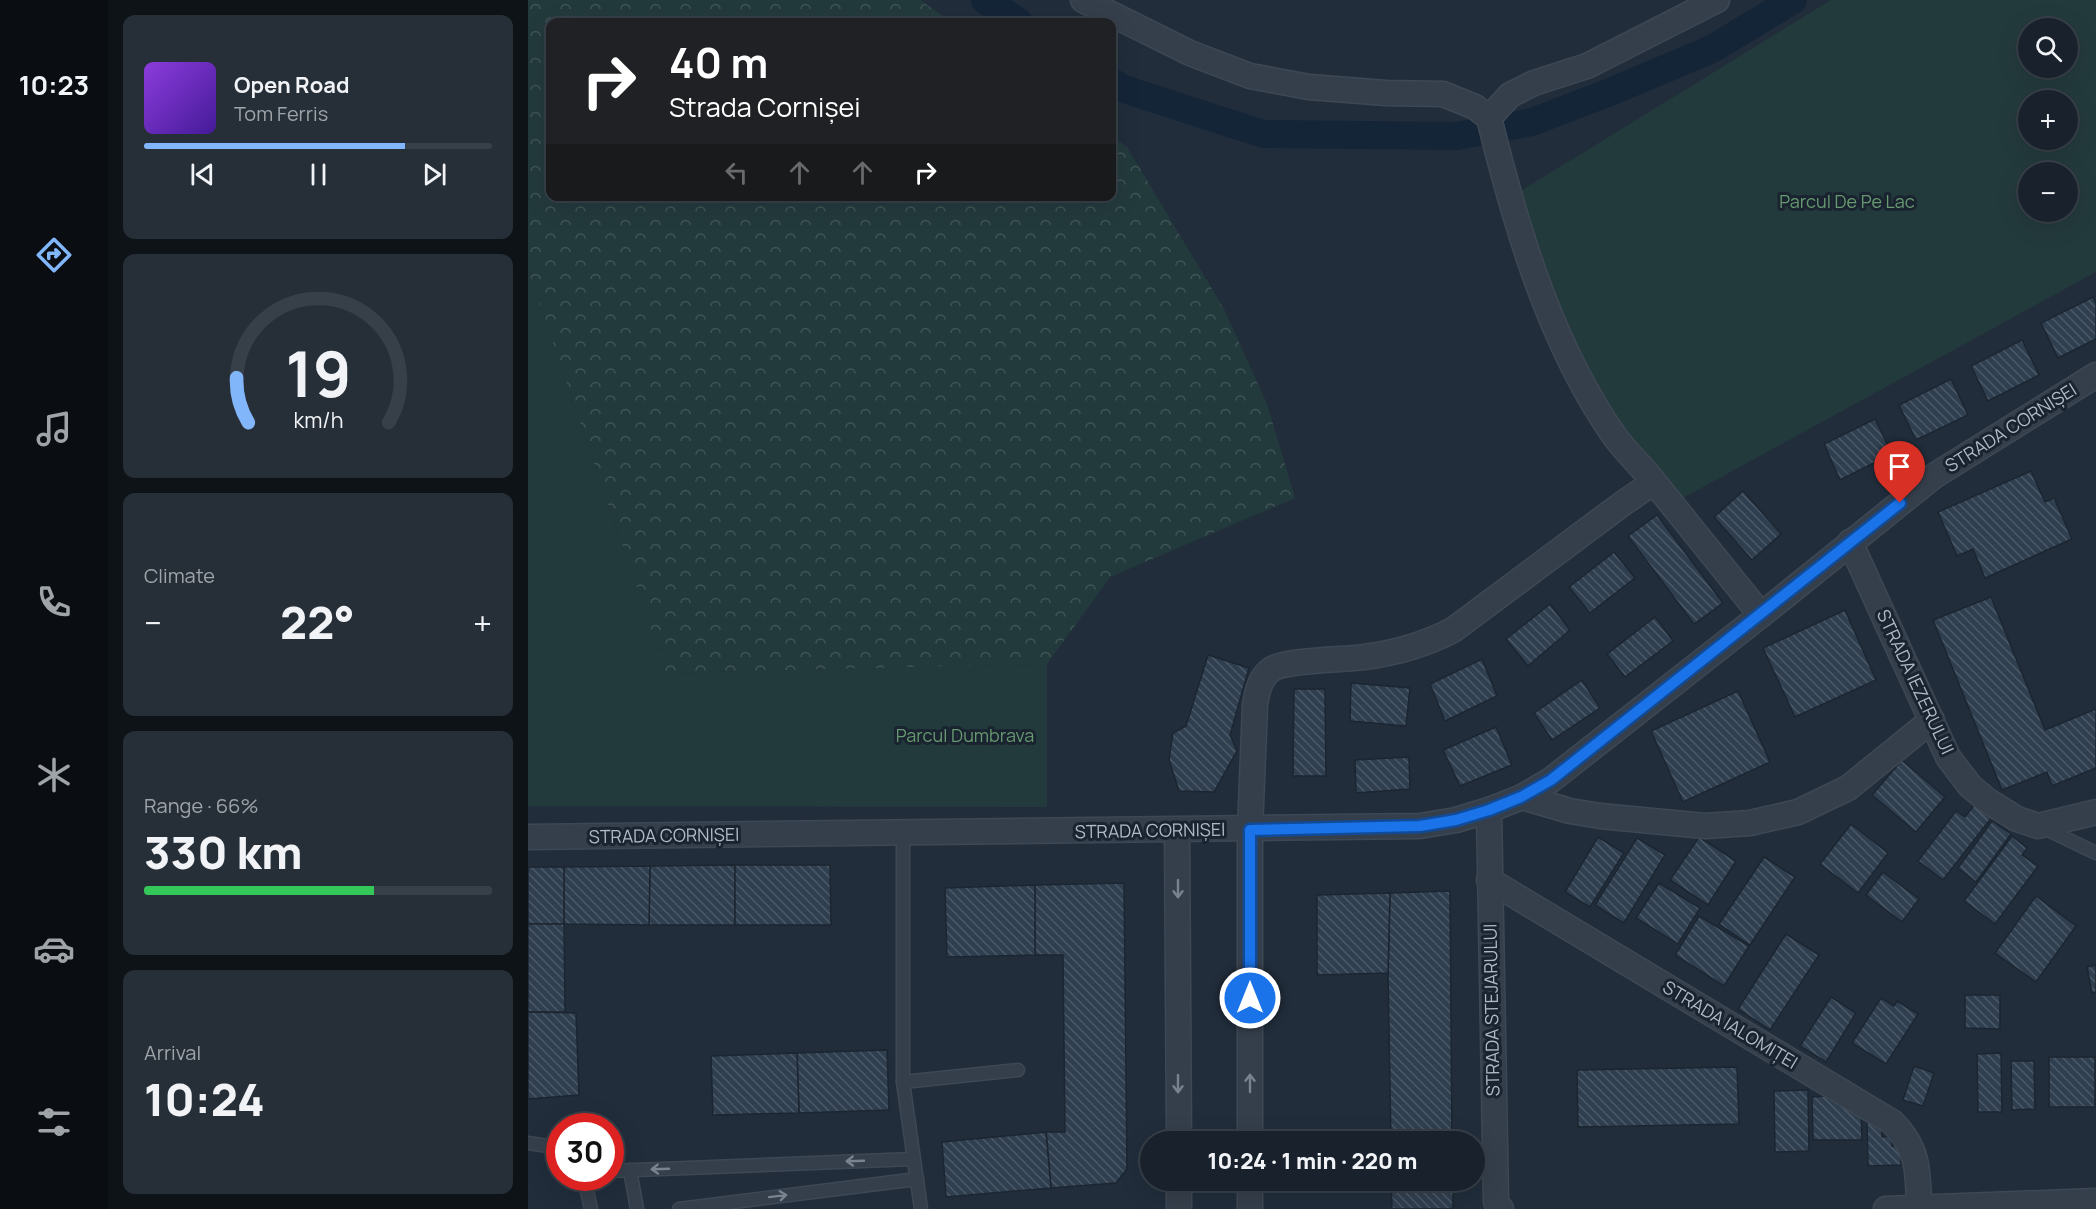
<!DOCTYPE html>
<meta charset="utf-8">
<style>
:root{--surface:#19222c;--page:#262f38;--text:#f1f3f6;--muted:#9fa4a9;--line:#373f48;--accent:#82b6fa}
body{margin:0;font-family:Manrope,sans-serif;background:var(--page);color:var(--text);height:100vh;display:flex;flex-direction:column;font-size:22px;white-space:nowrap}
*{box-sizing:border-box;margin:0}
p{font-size:20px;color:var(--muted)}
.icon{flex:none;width:33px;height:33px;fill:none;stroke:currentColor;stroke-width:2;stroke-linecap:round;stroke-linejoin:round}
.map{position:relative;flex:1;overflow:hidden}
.panel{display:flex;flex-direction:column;gap:15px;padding:15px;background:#0e1318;width:420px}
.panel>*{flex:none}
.top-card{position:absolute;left:18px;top:18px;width:570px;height:183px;border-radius:12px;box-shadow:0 6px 24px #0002,0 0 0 2px var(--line);background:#202124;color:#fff;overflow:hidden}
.tools{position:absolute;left:1490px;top:18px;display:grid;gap:12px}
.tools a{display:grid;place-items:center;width:60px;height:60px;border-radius:50%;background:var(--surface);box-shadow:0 6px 24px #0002,0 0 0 2px var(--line);font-size:30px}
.speed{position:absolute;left:18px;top:1113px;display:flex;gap:12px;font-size:30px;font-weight:700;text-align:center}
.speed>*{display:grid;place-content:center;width:78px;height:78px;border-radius:50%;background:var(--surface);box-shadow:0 6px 24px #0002,0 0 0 2px var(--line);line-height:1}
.speed .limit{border:9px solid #d22;background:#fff;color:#111}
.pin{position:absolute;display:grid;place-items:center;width:51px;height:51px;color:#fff;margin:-62px -26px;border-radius:50% 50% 50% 0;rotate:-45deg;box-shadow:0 0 6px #0007}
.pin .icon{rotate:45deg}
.me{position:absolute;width:66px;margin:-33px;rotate:0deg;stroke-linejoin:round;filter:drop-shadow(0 0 4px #0008)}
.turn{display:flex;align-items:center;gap:21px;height:126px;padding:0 24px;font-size:27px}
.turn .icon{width:78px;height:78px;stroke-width:2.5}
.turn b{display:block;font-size:42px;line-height:51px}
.lanes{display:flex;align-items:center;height:57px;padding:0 24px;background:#0003;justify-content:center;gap:30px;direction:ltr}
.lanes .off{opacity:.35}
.big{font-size:45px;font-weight:800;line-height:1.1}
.panel .widget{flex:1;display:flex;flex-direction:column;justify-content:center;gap:9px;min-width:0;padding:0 21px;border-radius:12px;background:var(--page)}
.panel .dial{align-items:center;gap:0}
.dial svg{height:156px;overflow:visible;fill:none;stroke:var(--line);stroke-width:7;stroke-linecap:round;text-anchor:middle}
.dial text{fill:var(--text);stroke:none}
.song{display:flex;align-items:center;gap:18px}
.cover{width:72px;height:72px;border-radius:9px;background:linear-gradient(135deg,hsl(270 70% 55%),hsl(260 70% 35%))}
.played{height:6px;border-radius:3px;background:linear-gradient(90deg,var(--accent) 75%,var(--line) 75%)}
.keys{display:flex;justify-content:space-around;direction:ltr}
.heat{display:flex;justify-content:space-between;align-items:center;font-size:33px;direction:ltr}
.charge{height:9px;border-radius:4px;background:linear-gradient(90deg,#34c759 66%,var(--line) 0)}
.trip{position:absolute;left:612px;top:1131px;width:345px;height:60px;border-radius:30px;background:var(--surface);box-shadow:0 6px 24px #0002,0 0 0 2px var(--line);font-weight:800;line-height:60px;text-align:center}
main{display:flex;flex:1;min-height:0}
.tabs{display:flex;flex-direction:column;width:108px;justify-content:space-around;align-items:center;background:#0a0e12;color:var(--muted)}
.tabs .icon{width:42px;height:42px}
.tabs .current{color:var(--accent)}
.tabs b{font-size:27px;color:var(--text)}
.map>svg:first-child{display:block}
</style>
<main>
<nav class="tabs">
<b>10:23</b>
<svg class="icon current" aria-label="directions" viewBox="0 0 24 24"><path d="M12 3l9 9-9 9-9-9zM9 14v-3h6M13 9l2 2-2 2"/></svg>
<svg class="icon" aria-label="music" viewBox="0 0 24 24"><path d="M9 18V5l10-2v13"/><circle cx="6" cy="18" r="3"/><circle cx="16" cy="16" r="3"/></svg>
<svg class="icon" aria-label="phone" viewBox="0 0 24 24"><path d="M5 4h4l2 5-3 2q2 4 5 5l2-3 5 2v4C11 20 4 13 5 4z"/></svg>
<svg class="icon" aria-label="climate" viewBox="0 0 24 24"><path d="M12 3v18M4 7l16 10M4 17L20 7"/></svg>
<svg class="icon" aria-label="car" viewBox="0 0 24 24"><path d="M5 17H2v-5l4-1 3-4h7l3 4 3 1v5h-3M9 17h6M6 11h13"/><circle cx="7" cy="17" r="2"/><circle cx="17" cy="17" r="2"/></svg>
<svg class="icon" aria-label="filters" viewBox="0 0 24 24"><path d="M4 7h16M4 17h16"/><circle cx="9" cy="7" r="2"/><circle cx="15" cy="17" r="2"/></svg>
</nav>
<section class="panel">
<div class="widget">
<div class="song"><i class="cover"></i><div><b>Open Road</b><p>Tom Ferris</p></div></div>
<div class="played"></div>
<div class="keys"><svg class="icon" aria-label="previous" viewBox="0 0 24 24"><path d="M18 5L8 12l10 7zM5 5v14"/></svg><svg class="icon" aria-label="pause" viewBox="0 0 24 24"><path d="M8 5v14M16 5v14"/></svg><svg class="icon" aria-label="next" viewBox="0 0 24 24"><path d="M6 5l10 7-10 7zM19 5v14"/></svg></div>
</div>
<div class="widget dial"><svg viewBox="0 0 100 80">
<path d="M14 69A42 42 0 1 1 86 69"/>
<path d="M14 69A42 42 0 0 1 8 46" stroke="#82b6fa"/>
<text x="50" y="56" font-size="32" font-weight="700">19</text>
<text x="50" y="72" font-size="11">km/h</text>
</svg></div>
<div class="widget"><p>Climate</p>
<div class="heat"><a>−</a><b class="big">22°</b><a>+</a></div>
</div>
<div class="widget"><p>Range · 66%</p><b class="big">330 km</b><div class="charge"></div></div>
<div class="widget"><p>Arrival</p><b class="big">10:24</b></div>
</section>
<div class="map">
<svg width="1568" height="1209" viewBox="0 0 1568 1209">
<defs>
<pattern id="forest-crowns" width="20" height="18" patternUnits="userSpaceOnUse" patternTransform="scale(1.5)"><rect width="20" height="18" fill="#233a3c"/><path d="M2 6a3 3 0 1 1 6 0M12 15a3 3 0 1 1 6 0" fill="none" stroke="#405457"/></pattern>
<pattern id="building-back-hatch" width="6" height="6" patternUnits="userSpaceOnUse" patternTransform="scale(1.5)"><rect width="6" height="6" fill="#303f4f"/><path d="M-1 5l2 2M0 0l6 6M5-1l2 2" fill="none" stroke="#4b5967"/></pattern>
</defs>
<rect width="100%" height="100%" fill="#212d3b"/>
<path fill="url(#forest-crowns)" d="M0 0H392L424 22H22V196H584V136L599 147 696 309 739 404 767 498 582 577 519 664 138 673 0 271Z"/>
<g fill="#233a3c" fill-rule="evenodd">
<path d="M1303 0H1568V272L1155 498 1095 434 1067 385 1039 327 1016 272 991 192ZM1500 28H1539V68H1500ZM1500 100H1539V140H1500ZM1500 172H1539V212H1500Z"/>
<path d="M0 271 138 673 519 664V807L0 806Z"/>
</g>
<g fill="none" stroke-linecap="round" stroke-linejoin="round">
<g stroke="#152538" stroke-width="28">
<path d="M457 0 491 22"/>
<path d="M584 82 593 88 735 134 929 136 1004 122 1082 92 1184 49 1265 0"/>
</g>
</g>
<g fill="url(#building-back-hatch)" stroke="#1c2632" stroke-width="1.5">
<path d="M1565 297 1568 304V339L1530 358 1513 323Z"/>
<path d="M1494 340 1511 375 1460 401 1443 366Z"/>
<path d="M1423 379 1440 415 1388 440 1371 405Z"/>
<path d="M1347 419 1364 454 1312 480 1296 444Z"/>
<path d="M1503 471 1517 502 1526 498 1544 539 1457 578 1445 549 1429 556 1410 512Z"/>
<path d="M1215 491 1253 534 1224 560 1186 517Z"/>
<path d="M1129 515 1195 603 1166 624 1100 536Z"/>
<path d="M1086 552 1107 578 1062 613 1041 587Z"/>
<path d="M1463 597 1517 730 1568 709V768L1524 786 1519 772 1474 790 1405 620Z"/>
<path d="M1022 604 1042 630 1000 666 978 639Z"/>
<path d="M1317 610 1348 680 1267 717 1235 648Z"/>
<path d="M1127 617 1145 641 1097 677 1079 654Z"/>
<path d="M680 655 721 668 702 735 709 751 686 792 651 791 641 760 645 733 658 726Z"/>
<path d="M954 659 969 696 917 721 902 684Z"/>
<path d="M1054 680 1072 708 1024 740 1006 713Z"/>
<path d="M823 683 882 688 878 726 822 721Z"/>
<path d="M766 689H797L798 776H765Z"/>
<path d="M1210 691 1242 762 1155 802 1123 731Z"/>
<path d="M968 727 984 765 932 786 915 750Z"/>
<path d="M881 757 882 789 828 793 827 760Z"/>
<path d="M1374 760 1417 797 1388 832 1344 795Z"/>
<path d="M1447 804 1464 817 1415 880 1390 861 1428 811 1437 817Z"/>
<path d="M1464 821 1483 834 1448 882 1430 868Z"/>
<path d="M1323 824 1360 853 1330 893 1292 864Z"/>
<path d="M1484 836 1499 848 1494 855 1510 866 1467 924 1436 901Z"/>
<path d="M1070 837 1096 853 1062 907 1037 892Z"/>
<path d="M1171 837 1208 861 1180 905 1142 880Z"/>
<path d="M1109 838 1137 855 1096 923 1067 905Z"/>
<path d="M1236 857 1267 877 1222 945 1191 924Z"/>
<path d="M207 865V925H121L122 866Z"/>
<path d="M207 865H302L303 925H207Z"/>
<path d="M122 866 121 925 36 924V867Z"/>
<rect x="0" y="867" width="36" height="57"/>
<path d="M1355 872 1391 899 1374 922 1338 895Z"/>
<path d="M596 883 599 1169 588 1183 523 1188 518 1132H537L535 955H507V885Z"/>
<path d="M1131 883 1172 908 1150 944 1108 918Z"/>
<path d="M507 885V955L419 957 417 888Z"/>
<path d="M922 891 924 1142H863L860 973 862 893Z"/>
<path d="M862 893 860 973 789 975V895Z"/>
<path d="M1508 896 1548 926 1508 982 1467 953Z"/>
<path d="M1171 916 1221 946 1196 986 1147 955Z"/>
<path d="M0 924H36L37 1012H0Z"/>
<path d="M1258 934 1291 955 1242 1030 1210 1009Z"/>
<path d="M1568 965V992L1564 993 1559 967Z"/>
<path d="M1437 995H1472V1029L1437 1028Z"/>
<path d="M1303 997 1328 1013 1298 1062 1272 1046Z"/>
<path d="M1353 998 1366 1006 1369 1001 1390 1014 1358 1064 1324 1043Z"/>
<path d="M0 1012 48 1013 51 1095 0 1099Z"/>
<path d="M359 1050 361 1110 271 1113 269 1053Z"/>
<path d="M269 1053 271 1113 185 1115 183 1056Z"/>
<path d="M1473 1053 1474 1112H1450L1449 1054Z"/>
<rect x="1521" y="1057" width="46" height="50"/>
<path d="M1483 1061H1506L1507 1109 1484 1110Z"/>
<path d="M1386 1066 1406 1073 1395 1106 1375 1100Z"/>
<path d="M1209 1067 1211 1124 1050 1127 1049 1070Z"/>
<path d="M1280 1090 1281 1151 1247 1152 1246 1091Z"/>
<path d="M1309 1095 1333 1111 1334 1140H1285L1284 1097Z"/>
<path d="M1339 1122H1354V1137L1363 1136 1364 1146H1373V1165L1340 1166Z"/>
<path d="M518 1132 523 1188 418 1197 414 1142Z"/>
<path d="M863 1180H925V1209H864Z"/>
</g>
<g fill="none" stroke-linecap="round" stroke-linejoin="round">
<g stroke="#3e4854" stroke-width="15">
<g id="service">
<path d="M1514 827 1568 853"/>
<path d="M375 833V1082"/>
<path d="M0 1143 32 1148"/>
<path d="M102 1170 109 1209"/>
<path d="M82 1171 385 1159"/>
<path d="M56 1178 63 1209"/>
<path d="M151 1209 389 1179"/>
<path d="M393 1209 375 1082 490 1070"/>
</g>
</g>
<g stroke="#3e4854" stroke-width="27">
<g id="minor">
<path d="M555 0 662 53 722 76 781 87 858 93 915 94 947 107 961 118C988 227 1022 344 1087 437 1099 453 1114 467 1126 482"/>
<path d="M961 118 982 95 1006 83 1059 66 1189 0"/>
<path d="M1322 542 1420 757 1442 786 1460 801 1489 819 1510 826 1568 812"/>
<path d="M994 797 1042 811 1072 816 1177 826 1222 823 1270 812 1320 788 1404 720"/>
<path d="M961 810 968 1202 973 1209"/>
<path d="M649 831 651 1142"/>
<path d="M0 837 892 826 928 820 961 810 994 797 1023 780 1233 615 1406 476 1568 375"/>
<path d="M961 880 1364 1122C1391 1148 1390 1172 1391 1207"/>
<path d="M722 1142V830L727 705C729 692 732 677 744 669 758 660 816 660 836 657 869 653 896 645 925 630L1094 504 1126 482 1233 615"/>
<path d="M651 1180V1209"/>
<path d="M722 1180V1209"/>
<path d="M1358 1209 1568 1201"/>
</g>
</g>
<use href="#service" stroke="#353f4b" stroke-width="12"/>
<use href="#minor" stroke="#353f4b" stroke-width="24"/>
</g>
<defs><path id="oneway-shaft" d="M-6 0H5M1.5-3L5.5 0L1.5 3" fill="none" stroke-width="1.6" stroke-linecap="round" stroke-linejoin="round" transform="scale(1.5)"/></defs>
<g stroke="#79838f">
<use href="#oneway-shaft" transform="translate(650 889) rotate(90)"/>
<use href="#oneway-shaft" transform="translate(722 1083) rotate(-90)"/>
<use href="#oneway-shaft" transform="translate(650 1084) rotate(90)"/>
<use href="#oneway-shaft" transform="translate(327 1161) rotate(178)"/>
<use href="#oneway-shaft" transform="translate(132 1169) rotate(178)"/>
<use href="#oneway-shaft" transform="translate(250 1196) rotate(-7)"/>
</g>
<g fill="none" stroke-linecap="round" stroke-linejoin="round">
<g stroke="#114b97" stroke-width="15">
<path id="route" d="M722 998V830L892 826 928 820 961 810 993 797 1023 780 1372 503"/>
</g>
<use href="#route" stroke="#1a73e8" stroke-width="10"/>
</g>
<g text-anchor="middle" stroke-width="6" stroke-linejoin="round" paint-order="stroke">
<g font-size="18" fill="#66996f" stroke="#1a2430">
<text x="1319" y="208">Parcul De Pe Lac</text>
<text x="437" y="742">Parcul Dumbrava</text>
</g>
<g font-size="18" fill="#b0bac7" stroke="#1a2430">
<text transform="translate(1483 428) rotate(-32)" y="6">STRADA CORNIȘEI</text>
<text transform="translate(1387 682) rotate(65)" y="6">STRADA IEZERULUI</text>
<text transform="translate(622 831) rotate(-1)" y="6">STRADA CORNIȘEI</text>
<text transform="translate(136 836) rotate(-1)" y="6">STRADA CORNIȘEI</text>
<text transform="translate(964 1010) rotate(-91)" y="6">STRADA STEJARULUI</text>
<text transform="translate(1202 1025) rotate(31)" y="6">STRADA IALOMIȚEI</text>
</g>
</g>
</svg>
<div class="tools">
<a><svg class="icon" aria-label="search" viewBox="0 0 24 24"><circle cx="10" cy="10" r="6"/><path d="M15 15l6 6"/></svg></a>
<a>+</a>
<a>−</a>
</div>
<div class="speed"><div class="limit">30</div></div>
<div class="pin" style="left:1372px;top:503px;background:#d93025"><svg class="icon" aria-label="arrive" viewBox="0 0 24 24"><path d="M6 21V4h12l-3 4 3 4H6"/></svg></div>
<svg class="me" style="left:722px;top:998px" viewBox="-20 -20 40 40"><circle r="17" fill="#1a73e8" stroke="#fff" stroke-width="3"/><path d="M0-11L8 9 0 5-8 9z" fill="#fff"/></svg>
<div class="trip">10:24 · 1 min · 220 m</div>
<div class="top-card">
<div class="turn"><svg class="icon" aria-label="right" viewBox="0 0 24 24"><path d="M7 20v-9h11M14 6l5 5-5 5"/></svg><div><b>40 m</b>Strada Cornișei</div></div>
<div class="lanes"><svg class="icon off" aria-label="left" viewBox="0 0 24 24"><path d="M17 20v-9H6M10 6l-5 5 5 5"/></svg><svg class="icon off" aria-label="ahead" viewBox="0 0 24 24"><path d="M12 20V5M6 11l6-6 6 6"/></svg><svg class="icon off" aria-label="ahead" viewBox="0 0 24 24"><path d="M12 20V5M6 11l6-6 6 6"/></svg><svg class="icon" aria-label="right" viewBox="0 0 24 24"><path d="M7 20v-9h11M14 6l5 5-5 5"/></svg></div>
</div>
</div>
</main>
